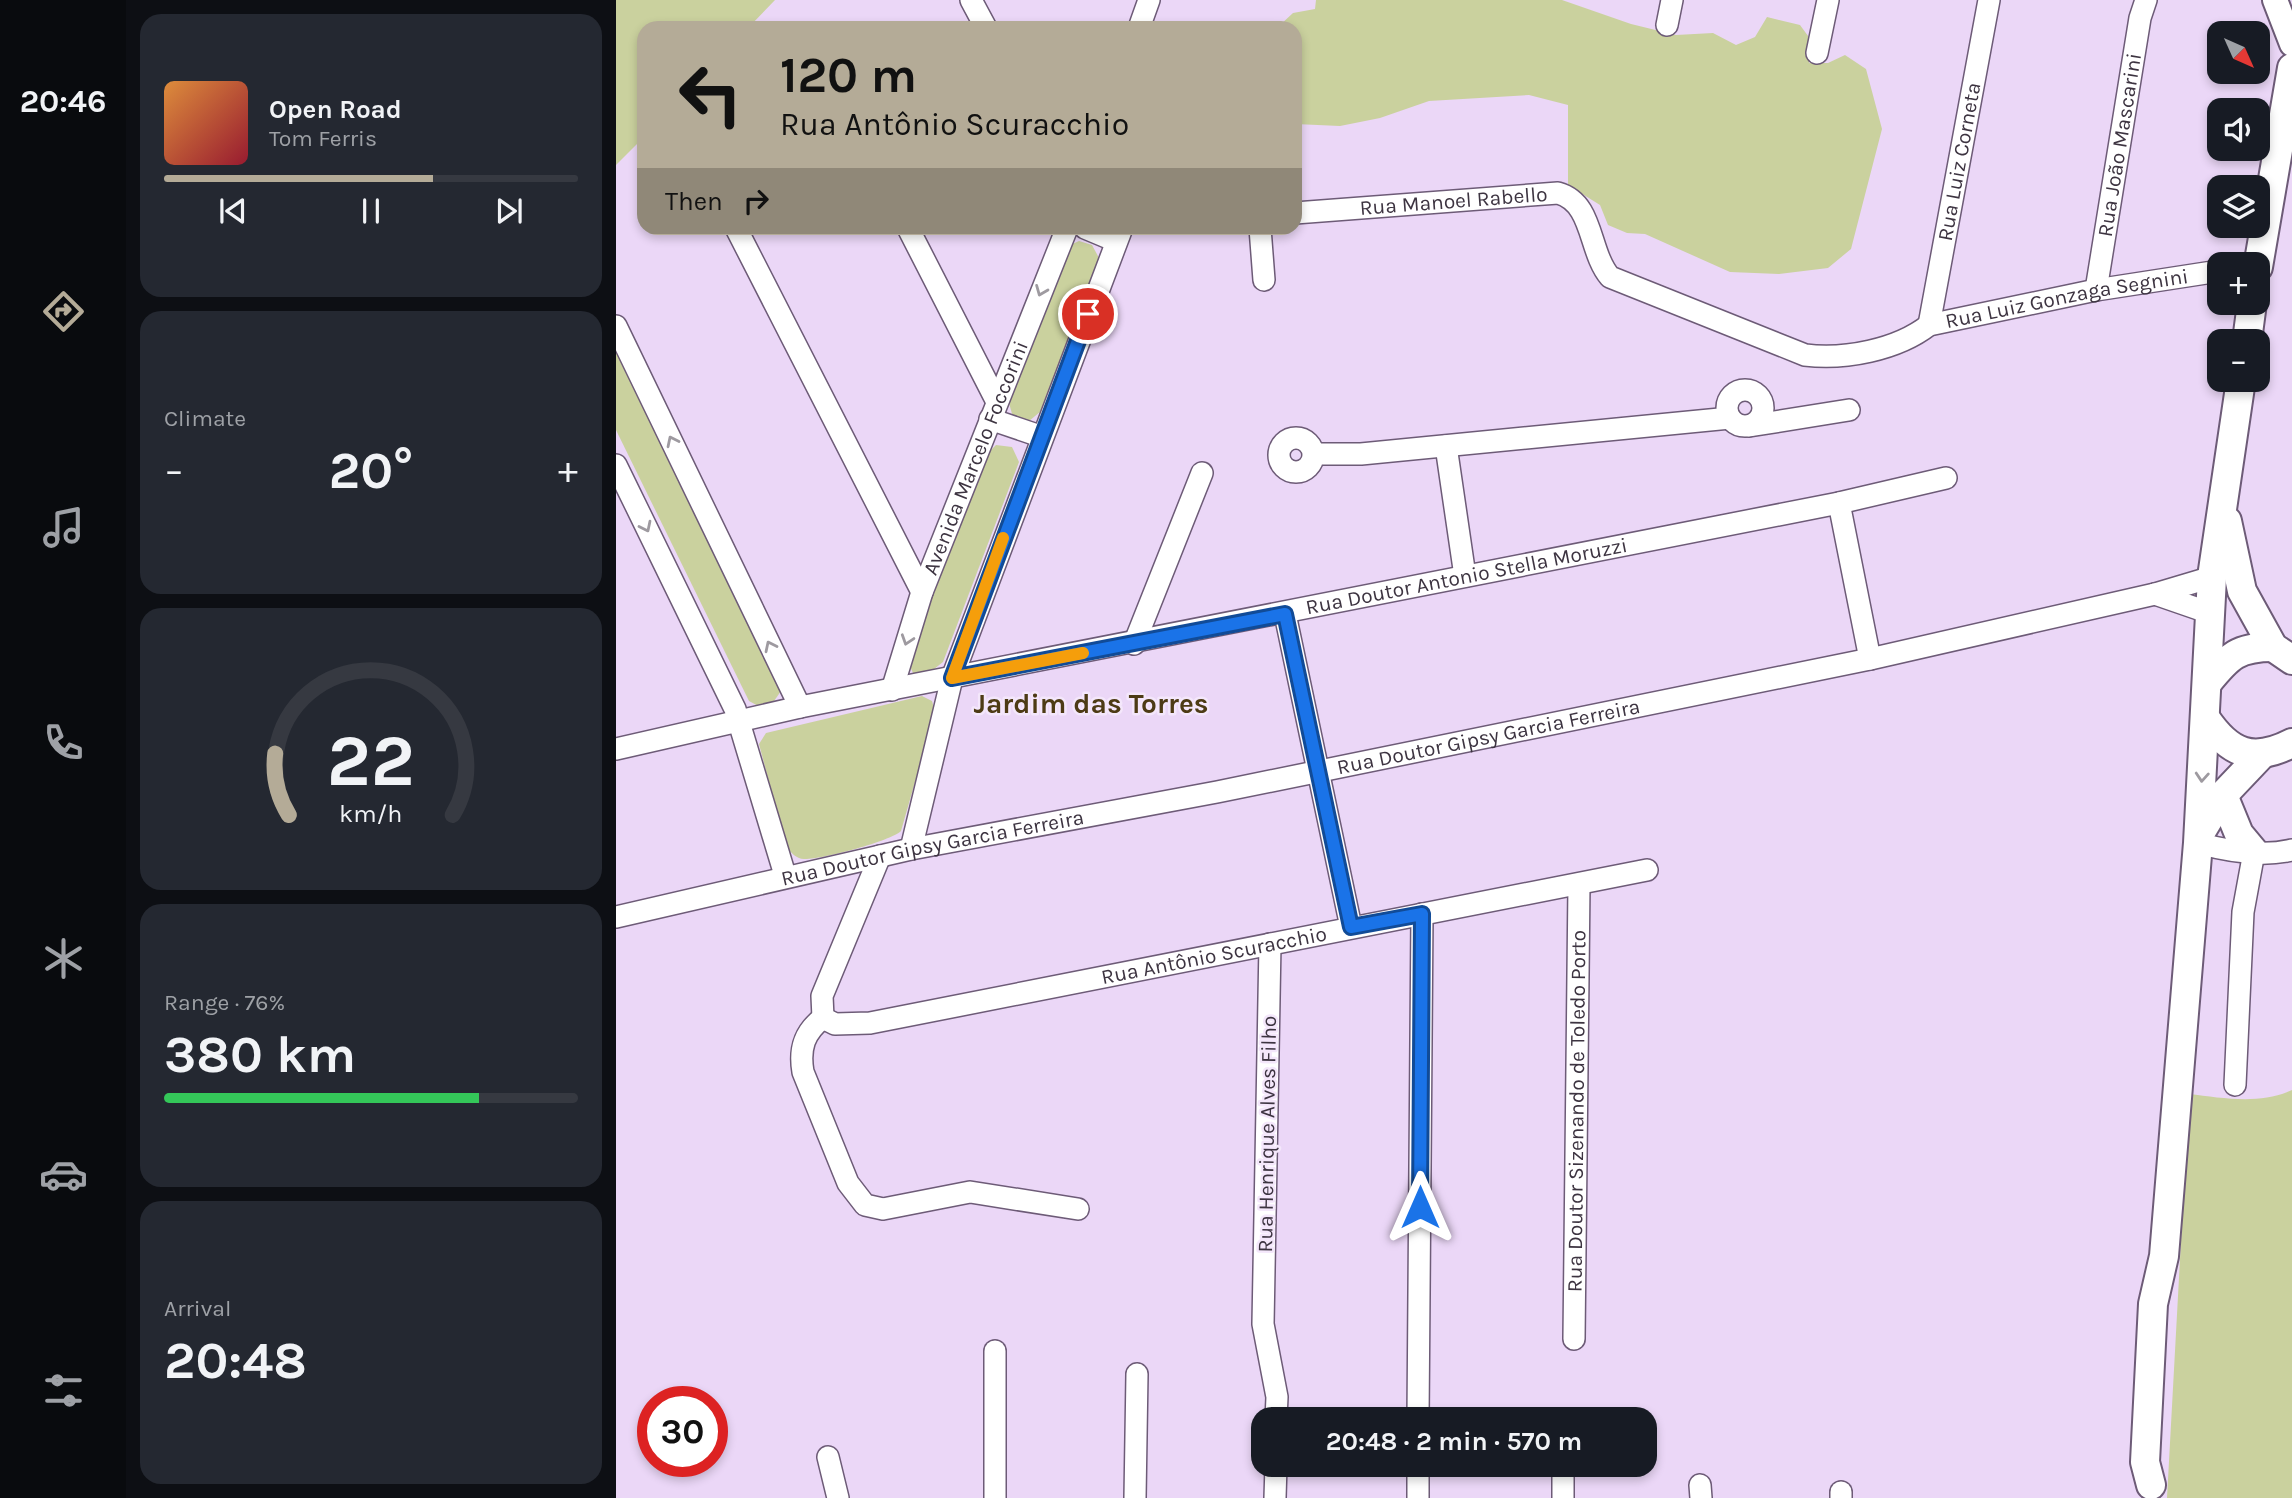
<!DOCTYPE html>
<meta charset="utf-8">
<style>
:root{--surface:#171b24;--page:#242831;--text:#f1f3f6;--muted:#9ea1a6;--line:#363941;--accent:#b4ab97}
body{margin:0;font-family:Karla,sans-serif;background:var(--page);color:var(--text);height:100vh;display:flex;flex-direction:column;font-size:26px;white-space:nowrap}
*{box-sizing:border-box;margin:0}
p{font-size:23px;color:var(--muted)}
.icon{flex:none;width:38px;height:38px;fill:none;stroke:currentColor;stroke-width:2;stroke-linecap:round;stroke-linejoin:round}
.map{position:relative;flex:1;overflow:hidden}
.side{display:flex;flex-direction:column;gap:14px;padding:14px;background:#0d0f14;width:490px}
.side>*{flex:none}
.banner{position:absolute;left:21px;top:21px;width:665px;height:214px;border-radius:21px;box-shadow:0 4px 10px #0003;background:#b4ab97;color:#111;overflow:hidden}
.needle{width:46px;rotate:135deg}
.buttons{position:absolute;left:1591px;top:21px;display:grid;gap:14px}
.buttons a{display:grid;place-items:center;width:63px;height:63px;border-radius:14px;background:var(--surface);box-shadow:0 4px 10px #0003;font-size:35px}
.speed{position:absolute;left:21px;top:1386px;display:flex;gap:14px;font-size:35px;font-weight:700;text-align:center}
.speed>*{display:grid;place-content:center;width:91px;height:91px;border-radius:50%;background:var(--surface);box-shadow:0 4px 10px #0003;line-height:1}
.speed .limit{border:10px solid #d22;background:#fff;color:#111}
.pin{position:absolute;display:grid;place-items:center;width:60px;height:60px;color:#fff;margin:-30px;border:4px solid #fff;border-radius:50%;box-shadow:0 2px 7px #0007}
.me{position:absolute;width:77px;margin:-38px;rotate:0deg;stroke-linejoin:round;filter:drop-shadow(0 0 5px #0008)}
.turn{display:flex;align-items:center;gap:24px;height:147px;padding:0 28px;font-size:32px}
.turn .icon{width:91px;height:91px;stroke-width:2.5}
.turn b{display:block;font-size:49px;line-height:60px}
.then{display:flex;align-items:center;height:66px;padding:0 28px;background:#0003;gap:14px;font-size:26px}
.big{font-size:52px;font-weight:700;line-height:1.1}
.side .card{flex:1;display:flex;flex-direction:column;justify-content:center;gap:10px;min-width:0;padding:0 24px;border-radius:21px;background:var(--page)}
.side .dial{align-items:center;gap:0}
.dial svg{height:182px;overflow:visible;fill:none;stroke:var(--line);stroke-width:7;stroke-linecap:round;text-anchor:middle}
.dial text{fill:var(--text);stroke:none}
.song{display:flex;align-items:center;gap:21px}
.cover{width:84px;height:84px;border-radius:10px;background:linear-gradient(135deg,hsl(30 70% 55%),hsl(350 70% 35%))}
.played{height:7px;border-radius:4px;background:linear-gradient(90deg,var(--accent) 65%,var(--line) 65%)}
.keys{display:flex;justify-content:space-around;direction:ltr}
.heat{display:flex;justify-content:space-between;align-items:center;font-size:38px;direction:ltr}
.charge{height:10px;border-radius:5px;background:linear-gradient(90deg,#34c759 76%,var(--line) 0)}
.trip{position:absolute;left:635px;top:1407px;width:406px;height:70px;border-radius:21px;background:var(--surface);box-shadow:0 4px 10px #0003;font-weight:700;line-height:70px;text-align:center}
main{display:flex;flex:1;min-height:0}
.menu{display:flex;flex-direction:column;width:126px;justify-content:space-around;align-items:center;background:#090b0e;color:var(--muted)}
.menu .icon{width:49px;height:49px}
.menu .current{color:var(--accent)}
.menu b{font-size:32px;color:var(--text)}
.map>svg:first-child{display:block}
</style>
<main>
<nav class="menu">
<b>20:46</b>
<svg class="icon current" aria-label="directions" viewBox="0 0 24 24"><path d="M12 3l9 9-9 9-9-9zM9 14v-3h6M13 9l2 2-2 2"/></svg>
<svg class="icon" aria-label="music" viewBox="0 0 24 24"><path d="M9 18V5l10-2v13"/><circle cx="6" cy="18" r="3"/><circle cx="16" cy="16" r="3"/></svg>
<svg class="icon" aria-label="phone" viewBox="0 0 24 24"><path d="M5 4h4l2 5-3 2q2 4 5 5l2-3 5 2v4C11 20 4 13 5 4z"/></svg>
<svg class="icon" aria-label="climate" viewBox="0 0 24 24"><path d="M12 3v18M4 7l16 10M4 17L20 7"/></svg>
<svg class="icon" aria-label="car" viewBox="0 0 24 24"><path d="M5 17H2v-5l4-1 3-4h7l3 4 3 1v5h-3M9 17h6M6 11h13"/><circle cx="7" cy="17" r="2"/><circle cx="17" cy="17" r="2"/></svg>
<svg class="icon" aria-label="filters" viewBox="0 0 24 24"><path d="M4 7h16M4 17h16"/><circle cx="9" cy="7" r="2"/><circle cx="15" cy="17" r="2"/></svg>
</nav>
<section class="side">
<div class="card">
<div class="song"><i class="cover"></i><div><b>Open Road</b><p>Tom Ferris</p></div></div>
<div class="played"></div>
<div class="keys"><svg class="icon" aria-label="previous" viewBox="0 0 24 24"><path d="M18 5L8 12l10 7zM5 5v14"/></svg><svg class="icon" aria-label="pause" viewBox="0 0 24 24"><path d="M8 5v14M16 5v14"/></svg><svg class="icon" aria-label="next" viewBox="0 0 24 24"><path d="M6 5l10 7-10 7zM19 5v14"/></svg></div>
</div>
<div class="card"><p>Climate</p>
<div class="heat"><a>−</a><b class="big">20°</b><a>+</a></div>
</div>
<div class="card dial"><svg viewBox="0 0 100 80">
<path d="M14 69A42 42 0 1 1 86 69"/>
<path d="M14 69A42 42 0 0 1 8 42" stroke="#b4ab97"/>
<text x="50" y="56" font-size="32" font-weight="700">22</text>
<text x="50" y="72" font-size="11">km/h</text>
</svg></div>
<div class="card"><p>Range · 76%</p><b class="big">380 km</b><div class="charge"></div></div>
<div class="card"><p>Arrival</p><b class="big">20:48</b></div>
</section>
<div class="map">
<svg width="1676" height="1498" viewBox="0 0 1676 1498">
<rect width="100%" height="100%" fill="#ebd7f7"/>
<g fill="#cad19e">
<path d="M0 0H159L132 28H28V137L0 165Z"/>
<path d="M700 0H946L1015 24 1060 35 1097 33 1120 45 1139 37 1151 17 1184 25 1195 40 1193 63H1212L1229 55 1250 69 1266 129 1235 249 1212 268 1163 274 1114 272 1029 234 1011 233 992 225 984 205 952 185V105L913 95 813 101 764 118 724 126 679 124V28L663 26 677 13 699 9Z"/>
<path d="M463 241 476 245 483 258 424 412 413 421 397 417 392 400 452 246Z"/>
<path d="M0 348 165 691 156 704 144 707 133 701 0 430Z"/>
<path d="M380 445 396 447 403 462 327 662 313 673H297L291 660 370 455Z"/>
<path d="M306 696 316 701 319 712 285 831C275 841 204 860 188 859 180 859 175 852 170 847L143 744 150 733Z"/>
<path d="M1676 1090V1498H1551L1573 1094C1607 1098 1644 1105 1676 1090Z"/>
</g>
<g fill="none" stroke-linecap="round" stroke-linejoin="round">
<g stroke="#6d5b77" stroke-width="24">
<g id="minor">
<path d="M355 0 370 28"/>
<path d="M1051 25 1056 0"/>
<path d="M523 28 533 0"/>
<path d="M1201 53 1212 0"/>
<path id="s1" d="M679 213 942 193C978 203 972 251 994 277L1189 355C1228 360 1281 350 1313 325L1480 290 1603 271"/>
<path d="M120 228 306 592"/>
<path d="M292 228 380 400"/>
<path d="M469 228 500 241"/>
<path d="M644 228 648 280"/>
<path id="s2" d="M1480 290 1524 18 1530 0"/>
<path id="s3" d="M1313 325 1373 0"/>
<path d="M0 326 184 707"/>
<circle cx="1129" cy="408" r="18"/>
<path d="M374 419 424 436"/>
<path d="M1133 426 1233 410"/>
<circle cx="680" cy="455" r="17"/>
<path d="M830 446 849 576"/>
<path d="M698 454H745L1114 418"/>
<path d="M0 465 119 709 169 875"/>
<path d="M1223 503 1254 659"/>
<path d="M1539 594 1594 613"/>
<path d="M669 614 735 927"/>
<path d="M518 644 586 473"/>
<path id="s4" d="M276 690 306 592 451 228"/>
<path id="s5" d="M0 749 184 707 1223 503 1330 478"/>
<path d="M1582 843C1611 851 1647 857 1676 850"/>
<path d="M295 849 336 678 506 228"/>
<path id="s6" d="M0 917 295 849 601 792 1254 659 1539 594 1596 577"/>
<path d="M654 944 647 1324 661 1397 660 1419"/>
<path id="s7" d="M207 1018 219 1024 254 1023 1031 870"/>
<path d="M207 1018C188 1032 183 1049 187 1072L232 1183 249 1205 267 1209 354 1192 462 1209"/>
<path d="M207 1018 206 996 264 856"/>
<path d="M1619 1085 1627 912 1638 852"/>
<path id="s8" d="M958 1339 963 884"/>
<path d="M802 1419 806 914"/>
<path d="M212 1457 222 1498"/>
<path d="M1084 1485 1085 1498"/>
<path d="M379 1498V1351"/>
<path d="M519 1498 521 1374"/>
<path d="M659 1498 660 1465"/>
<path d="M802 1498V1465"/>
<path d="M947 1498V1467"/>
<path d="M1225 1498V1492"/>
</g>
</g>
<g stroke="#6d5b77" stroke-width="28">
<path id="tertiary" d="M1659 0 1676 44"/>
</g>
<g stroke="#6d5b77" stroke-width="32">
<g id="secondary">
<path d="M1642 267 1676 68"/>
<path d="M1631 341 1636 303"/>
<path d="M1611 521 1626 591 1657 647 1676 660"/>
<path d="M1592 682C1613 656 1622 647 1657 647"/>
<path d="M1590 719C1614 754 1637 763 1676 743"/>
<path d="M1607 795 1623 834 1638 852"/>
<path d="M1586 830 1607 795 1645 755"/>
<path d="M1535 1485 1529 1462 1537 1304 1548 1256 1582 843 1596 577 1625 380"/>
</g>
</g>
<use href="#minor" stroke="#fff" stroke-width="21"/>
<use href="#tertiary" stroke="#fff" stroke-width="24"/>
<use href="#secondary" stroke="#fff" stroke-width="28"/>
</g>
<defs><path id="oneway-chevron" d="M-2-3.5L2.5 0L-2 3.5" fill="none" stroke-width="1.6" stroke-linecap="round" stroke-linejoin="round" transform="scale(1.75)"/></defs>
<g stroke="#9e9aa0">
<use href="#oneway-chevron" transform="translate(425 291) rotate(112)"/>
<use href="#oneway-chevron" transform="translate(56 441) rotate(-116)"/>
<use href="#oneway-chevron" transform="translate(30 527) rotate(64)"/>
<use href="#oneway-chevron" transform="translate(291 640) rotate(108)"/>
<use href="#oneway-chevron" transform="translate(154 646) rotate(-116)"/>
<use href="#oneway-chevron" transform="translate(1586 777) rotate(94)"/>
</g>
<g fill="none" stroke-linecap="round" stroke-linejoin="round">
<g stroke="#114b97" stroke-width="18">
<path id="route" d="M472 314 336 678 669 614 735 927 806 914 804 1207"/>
</g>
<use href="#route" stroke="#1a73e8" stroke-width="12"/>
<path stroke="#f59e0b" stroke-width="12" d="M387 538 336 678 467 653"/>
</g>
<g text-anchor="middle" stroke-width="5" stroke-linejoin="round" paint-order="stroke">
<g font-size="21" fill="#3d3441" stroke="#f4e7fb">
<text dy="7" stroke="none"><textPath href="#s2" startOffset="147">Rua João Mascarini</textPath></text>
<text dy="7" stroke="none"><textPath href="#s3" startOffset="166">Rua Luiz Corneta</textPath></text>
<text dy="7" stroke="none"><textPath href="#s1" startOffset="159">Rua Manoel Rabello</textPath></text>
<text dy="7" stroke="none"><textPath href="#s1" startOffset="847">Rua Luiz Gonzaga Segnini</textPath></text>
<text dy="7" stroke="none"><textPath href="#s4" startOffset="247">Avenida Marcelo Foccorini</textPath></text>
<text dy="7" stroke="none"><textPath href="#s5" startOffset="868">Rua Doutor Antonio Stella Moruzzi</textPath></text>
<text dy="7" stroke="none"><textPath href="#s6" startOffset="891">Rua Doutor Gipsy Garcia Ferreira</textPath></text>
<text dy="7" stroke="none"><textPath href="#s6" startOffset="324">Rua Doutor Gipsy Garcia Ferreira</textPath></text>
<text dy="7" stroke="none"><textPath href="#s7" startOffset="399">Rua Antônio Scuracchio</textPath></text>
<text dy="7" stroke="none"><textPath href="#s8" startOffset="228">Rua Doutor Sizenando de Toledo Porto</textPath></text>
<text transform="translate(651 1134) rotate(-89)" y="7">Rua Henrique Alves Filho</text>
</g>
<g font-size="28" font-weight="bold" fill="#4d3b15" stroke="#f4e7fb">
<text x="475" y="713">Jardim das Torres</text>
</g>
</g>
</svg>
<div class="buttons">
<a><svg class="needle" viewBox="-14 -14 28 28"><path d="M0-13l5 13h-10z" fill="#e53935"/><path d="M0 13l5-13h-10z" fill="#9ea1a6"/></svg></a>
<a><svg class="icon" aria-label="sound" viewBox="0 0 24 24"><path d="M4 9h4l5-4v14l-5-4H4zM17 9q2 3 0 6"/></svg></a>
<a><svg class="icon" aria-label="layers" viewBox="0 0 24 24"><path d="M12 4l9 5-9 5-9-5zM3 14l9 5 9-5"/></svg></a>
<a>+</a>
<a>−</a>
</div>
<div class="speed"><div class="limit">30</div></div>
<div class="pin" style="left:472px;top:314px;background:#d93025"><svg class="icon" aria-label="arrive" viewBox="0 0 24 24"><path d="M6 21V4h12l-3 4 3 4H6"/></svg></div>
<svg class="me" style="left:804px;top:1207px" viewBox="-20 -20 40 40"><path d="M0-17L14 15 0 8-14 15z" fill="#1a73e8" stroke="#fff" stroke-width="4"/></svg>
<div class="trip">20:48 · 2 min · 570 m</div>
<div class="banner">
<div class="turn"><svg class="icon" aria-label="left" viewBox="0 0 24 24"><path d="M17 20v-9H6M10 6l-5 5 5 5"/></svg><div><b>120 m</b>Rua Antônio Scuracchio</div></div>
<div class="then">Then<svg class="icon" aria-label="right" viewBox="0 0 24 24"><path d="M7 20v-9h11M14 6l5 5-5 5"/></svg></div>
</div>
</div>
</main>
